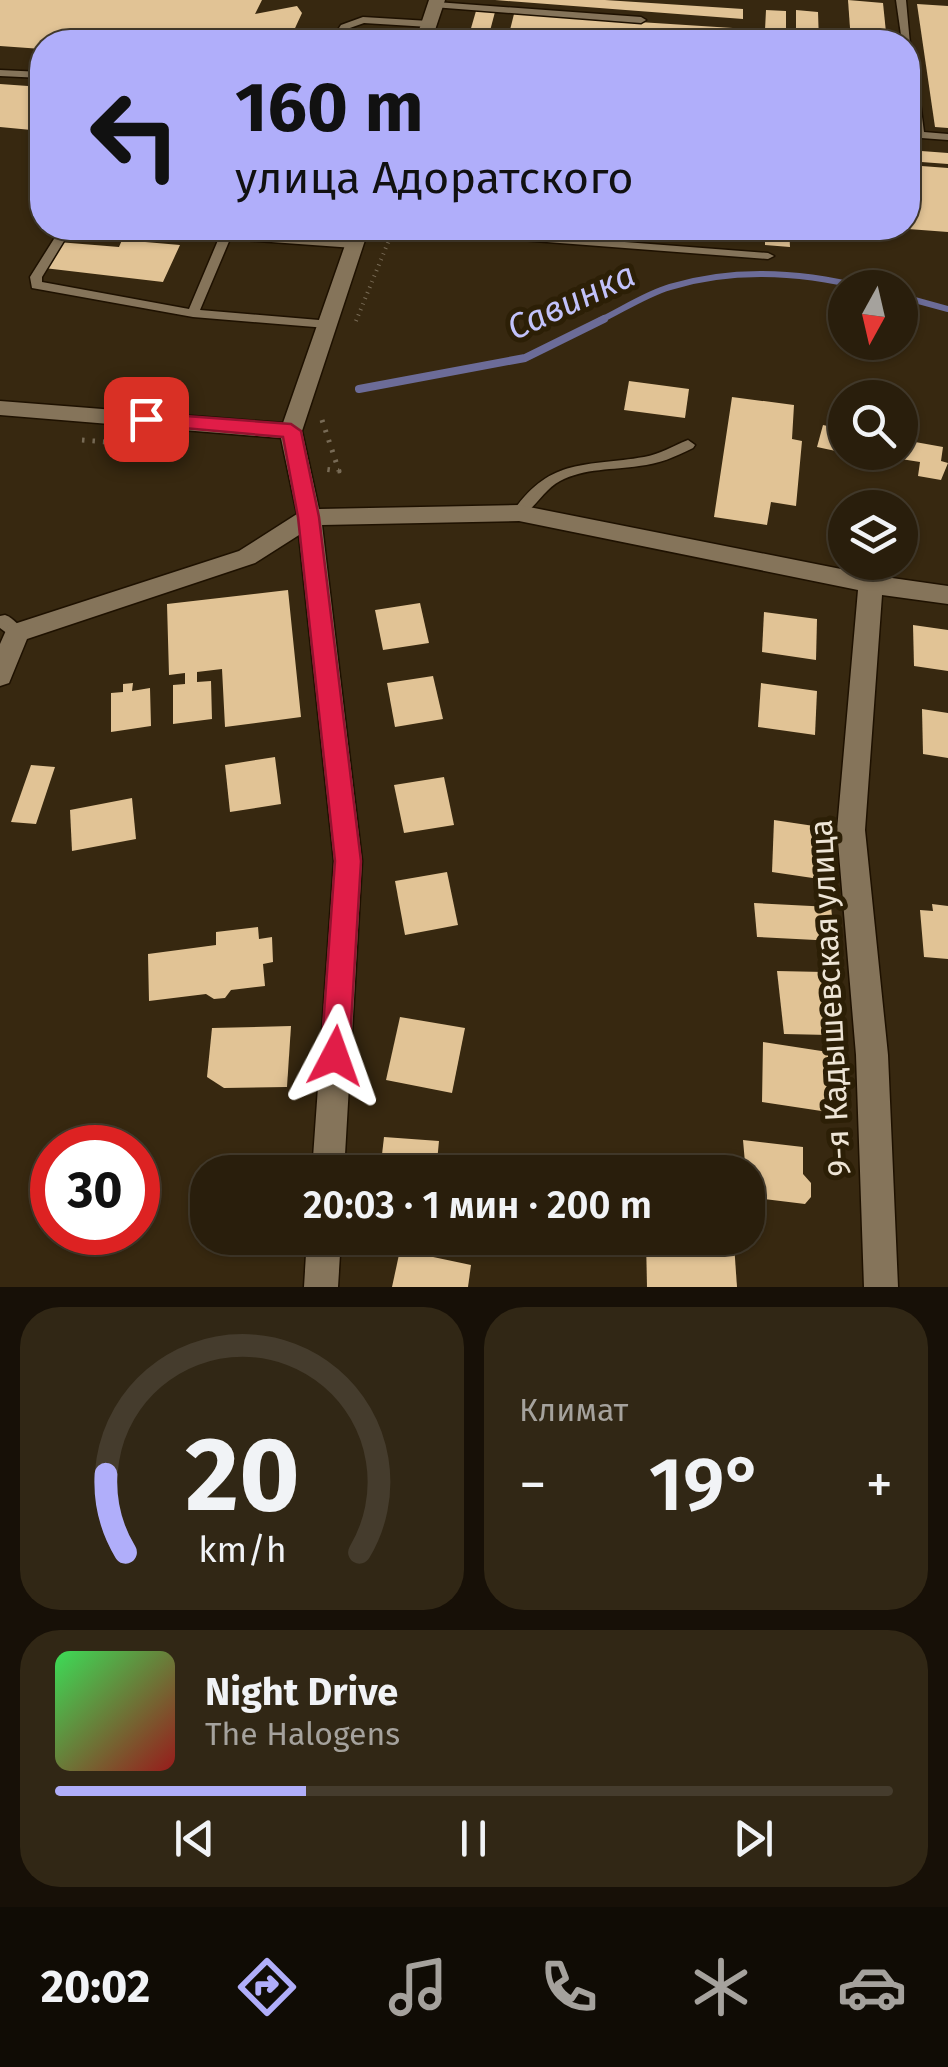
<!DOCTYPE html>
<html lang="ru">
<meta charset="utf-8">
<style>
:root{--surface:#291e0c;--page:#312715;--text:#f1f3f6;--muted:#a5a29d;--line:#453c2d;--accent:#b0aefa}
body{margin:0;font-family:"Fira Sans",sans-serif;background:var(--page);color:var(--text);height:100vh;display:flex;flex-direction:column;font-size:38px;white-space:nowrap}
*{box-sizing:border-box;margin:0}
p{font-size:32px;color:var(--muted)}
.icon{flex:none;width:55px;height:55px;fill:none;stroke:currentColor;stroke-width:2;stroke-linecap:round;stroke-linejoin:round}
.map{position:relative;height:1287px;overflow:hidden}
.sheet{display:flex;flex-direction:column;gap:20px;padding:20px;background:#171007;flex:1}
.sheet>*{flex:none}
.top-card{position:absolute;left:30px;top:30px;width:890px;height:210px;border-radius:40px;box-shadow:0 2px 8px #0004,0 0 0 2px var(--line);background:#b0aefa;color:#111;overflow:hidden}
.needle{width:65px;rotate:188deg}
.buttons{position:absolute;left:828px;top:270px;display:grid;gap:20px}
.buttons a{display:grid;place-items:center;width:90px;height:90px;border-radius:50%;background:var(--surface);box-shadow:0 2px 8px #0004,0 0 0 2px var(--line);font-size:50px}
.speed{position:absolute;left:30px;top:1125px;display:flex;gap:20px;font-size:50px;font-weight:700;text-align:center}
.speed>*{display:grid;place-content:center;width:130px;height:130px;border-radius:50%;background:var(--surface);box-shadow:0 2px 8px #0004,0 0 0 2px var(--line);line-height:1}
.speed .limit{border:15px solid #d22;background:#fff;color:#111}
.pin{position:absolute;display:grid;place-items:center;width:85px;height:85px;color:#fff;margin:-42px;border-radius:20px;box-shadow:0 5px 15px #0006}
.me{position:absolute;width:110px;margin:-55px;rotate:4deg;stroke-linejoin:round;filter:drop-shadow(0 0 8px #0008)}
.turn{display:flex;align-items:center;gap:35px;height:210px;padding:0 40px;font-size:45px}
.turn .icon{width:130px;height:130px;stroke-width:2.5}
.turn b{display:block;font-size:70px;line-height:85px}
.big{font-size:75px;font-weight:600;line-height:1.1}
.sheet .card{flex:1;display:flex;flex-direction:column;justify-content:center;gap:15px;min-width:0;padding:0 35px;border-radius:40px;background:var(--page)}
.sheet .dial{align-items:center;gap:0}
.dial svg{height:260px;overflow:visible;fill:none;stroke:var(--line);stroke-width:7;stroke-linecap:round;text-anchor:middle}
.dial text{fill:var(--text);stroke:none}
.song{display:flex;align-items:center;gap:30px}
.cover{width:120px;height:120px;border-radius:15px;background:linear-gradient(135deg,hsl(130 70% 55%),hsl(0 70% 35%))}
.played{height:10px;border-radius:5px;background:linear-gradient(90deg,var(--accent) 30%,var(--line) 30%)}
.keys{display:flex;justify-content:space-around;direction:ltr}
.heat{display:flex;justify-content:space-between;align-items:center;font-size:55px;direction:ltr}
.sheet .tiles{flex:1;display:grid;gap:20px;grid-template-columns:1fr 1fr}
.card:last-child{grid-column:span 2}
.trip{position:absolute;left:190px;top:1155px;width:575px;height:100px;border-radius:40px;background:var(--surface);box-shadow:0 2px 8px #0004,0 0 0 2px var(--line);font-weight:600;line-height:100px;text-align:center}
.tabs{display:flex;height:160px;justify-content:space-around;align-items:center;background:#100c05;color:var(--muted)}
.tabs .icon{width:70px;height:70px}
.tabs .current{color:var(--accent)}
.tabs b{font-size:45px;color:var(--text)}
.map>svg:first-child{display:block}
</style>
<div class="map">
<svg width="948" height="1287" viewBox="0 0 948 1287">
<rect width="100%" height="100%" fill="#372810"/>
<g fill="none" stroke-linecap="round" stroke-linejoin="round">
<g stroke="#6c6c98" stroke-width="6">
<path d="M900 296 948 309"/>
<path d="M599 321C622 310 646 294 670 287 733 268 802 272 865 288"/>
</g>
<path stroke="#6c6c98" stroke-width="8" d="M359 389 525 358 604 319"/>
</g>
<g fill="#e1c395">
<path d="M0 0H262L255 14 297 6 302 13 290 39 271 42H42V49L0 46Z"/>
<path d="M495 0H605L743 9V19Z"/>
<path d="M848 0 883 3 887 42H851Z"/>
<path d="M917 4 948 6V128L935 127Z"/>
<path d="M766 10 786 11V42H507L514 14 765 30Z"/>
<path d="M796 10 818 12 819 42H796Z"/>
<path d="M476 11 495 12 487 42H467Z"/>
<path d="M0 84 42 87V131L0 127Z"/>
<path d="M908 150 948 153V164L908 161Z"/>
<path d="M908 165 948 168V232L908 229Z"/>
<path d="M583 228H737L738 242 583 230Z"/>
<path d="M765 228H789L790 247 765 245Z"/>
<path d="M122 240 180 245 163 282 44 268 58 242 119 247Z"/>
<path d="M629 381 689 389 685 418 624 410Z"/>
<path d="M732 397 794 405 792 439 802 441 796 506 771 502 767 525 714 517Z"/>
<path d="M823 425 845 430V453L817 447Z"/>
<path d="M904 440 943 447 941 461 948 463 941 480 918 476 920 462 901 459Z"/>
<path d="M288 590 301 717 225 727 222 669 197 672V682L211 681 212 719 173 724V685L185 684V673L169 675 167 604Z"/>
<path d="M420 603 429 643 383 650 375 610Z"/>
<path d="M764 612 817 619 816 660 762 652Z"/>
<path d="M913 625 948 630V671L914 666Z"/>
<path d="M433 676 443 719 395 727 387 683Z"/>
<path d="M133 683 132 691 150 688 151 726 111 732V693L123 692V684Z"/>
<path d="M761 683 817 691 815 735 758 727Z"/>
<path d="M922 709 948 713V758L923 754Z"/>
<path d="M275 757 281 804 230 812 225 765Z"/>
<path d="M31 765 55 767 36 824 11 822Z"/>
<path d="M444 777 454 825 404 833 394 785Z"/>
<path d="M132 798 136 839 72 851 70 810Z"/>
<path d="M774 820 834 829 833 881 772 872Z"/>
<path d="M447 872 458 925 405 935 395 881Z"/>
<path d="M754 903 831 907 835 941 757 937Z"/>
<path d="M932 904 948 906V959L924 957 920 910 933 911Z"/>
<path d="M258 927 259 939 272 937 273 962 263 964 265 986 231 990 225 998 214 999 206 994 149 1001 148 954 216 945V932Z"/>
<path d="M777 971 824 972 829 1035 784 1034Z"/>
<path d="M400 1017 465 1028 452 1093 386 1080Z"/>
<path d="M291 1026 287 1087 224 1088 207 1077 212 1028Z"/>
<path d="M763 1042 828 1052 829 1070 836 1071V1086L829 1085 828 1112 762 1102Z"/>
<path d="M384 1137 439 1141 436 1172H380Z"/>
<path d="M743 1140 803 1147V1174L811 1183V1197L805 1204 748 1197Z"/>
<path d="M646 1239 734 1244 737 1287H647Z"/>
<path d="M400 1250 471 1265 468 1287H392Z"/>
</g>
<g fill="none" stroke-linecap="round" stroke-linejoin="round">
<g stroke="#1e1100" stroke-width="3">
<g id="service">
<path d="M896 0H906L910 44 902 42Z"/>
<path d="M436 2 641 17 646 20 641 23 433 7V3Z"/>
<path d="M363 17 429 21 434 24 429 27 364 23 347 29 338 42H330L341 25Z"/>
<path d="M908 46 913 49 924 132 948 134V140L908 137V131H913L908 84Z"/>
<path d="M0 70 42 72V78L0 76Z"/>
<path d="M84 228C174 228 264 235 354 242L360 245 354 248 230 239 200 310 331 321V327L327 328 193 317 32 288 30 277 59 231ZM115 231 219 238 189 309 42 282V277L67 236Z"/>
<path d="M398 228H442L768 253 774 256 768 259 404 231Z"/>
<path d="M688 440 695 445 693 448C675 457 659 464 639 466 614 470 584 468 560 481 543 490 535 509 519 518L512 513C550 457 585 467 644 457 660 454 673 446 688 440Z"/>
<path d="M5 615C13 618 20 626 24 633L22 637H12L0 628V616Z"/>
</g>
</g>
<g stroke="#1e1100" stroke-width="3">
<g id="minor">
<path d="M429 0H445L431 42H415Z"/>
<path d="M351 228H369L302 431 319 509 519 505 871 575 948 586V604L882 595 865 830 888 1055 898 1287H864L856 1055 837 830 858 590 519 521 322 525 362 861 344 1172H312L334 861 299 535 255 563 27 639 9 683 0 686V644L8 626 239 551 297 514 281 438 0 415V401L283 423Z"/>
<path d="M307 1238H341L338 1287H304Z"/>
</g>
</g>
<path stroke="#786b56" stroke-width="4" stroke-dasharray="1 5" stroke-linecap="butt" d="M356 321 389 240"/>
<g stroke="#786b56" stroke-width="5" stroke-dasharray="2.5 8" stroke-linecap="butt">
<path d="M322 420 339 471 324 469"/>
<path d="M82 440 166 447"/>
</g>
<use href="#service" fill="#85745a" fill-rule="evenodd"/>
<use href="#minor" fill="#85745a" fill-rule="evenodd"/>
</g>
<path fill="#e11d48" stroke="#92132f" stroke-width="2.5" d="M146 413 291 424 301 431 319 517 361 861 349 1056 345 1065 335 1069 325 1065 321 1056 335 861 298 517 283 437 139 424 136 419Z"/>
<g text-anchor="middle" stroke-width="10" stroke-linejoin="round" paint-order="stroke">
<g font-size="32" fill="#ede4d5" stroke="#2c1f06">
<text transform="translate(830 998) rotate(-93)" y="11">9-я Кадышевская улица</text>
</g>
<g font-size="35" font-style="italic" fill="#c2c2fb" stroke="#2c1f06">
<text transform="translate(571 301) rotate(-25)" y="12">Савинка</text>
</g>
</g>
</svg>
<div class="buttons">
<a><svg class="needle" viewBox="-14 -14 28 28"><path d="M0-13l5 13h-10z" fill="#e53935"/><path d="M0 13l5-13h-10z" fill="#a5a29d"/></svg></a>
<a><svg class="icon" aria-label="search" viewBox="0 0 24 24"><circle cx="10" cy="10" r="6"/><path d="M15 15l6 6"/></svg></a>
<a><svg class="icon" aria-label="layers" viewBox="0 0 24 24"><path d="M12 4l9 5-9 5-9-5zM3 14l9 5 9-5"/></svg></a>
</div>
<div class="speed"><div class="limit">30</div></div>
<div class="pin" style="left:146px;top:419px;background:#d93025"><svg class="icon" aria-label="arrive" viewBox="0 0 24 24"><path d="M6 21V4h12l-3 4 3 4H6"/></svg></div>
<svg class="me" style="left:335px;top:1056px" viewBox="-20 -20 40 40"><path d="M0-17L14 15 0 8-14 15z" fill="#e11d48" stroke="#fff" stroke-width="4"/></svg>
<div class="trip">20:03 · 1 мин · 200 m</div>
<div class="top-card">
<div class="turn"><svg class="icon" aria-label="left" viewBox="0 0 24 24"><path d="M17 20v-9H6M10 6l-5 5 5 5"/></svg><div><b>160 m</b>улица Адоратского</div></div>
</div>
</div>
<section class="sheet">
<div class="tiles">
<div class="card dial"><svg viewBox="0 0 100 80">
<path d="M14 69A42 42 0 1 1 86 69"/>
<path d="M14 69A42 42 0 0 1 8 45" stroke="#b0aefa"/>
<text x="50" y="56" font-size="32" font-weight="700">20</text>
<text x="50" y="72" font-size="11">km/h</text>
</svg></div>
<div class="card"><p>Климат</p>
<div class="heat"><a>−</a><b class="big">19°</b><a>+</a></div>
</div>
<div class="card">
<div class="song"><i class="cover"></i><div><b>Night Drive</b><p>The Halogens</p></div></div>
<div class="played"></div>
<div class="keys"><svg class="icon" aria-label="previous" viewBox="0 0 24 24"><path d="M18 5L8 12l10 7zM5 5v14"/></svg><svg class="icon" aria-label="pause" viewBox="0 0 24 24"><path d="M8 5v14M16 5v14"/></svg><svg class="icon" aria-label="next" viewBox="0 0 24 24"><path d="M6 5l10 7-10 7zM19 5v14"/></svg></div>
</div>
</div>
</section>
<nav class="tabs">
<b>20:02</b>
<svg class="icon current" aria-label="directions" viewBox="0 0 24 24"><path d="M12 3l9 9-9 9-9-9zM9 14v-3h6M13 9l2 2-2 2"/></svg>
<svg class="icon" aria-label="music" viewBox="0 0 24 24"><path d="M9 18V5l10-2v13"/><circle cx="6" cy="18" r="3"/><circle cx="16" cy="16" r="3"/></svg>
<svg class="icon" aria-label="phone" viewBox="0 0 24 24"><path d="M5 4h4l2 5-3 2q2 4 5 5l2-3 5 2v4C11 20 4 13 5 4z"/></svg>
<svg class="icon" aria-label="climate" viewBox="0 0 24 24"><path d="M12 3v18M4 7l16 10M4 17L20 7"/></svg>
<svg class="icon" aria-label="car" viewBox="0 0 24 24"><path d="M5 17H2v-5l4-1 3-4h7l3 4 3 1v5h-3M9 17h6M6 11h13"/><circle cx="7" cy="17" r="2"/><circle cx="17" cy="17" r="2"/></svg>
</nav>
